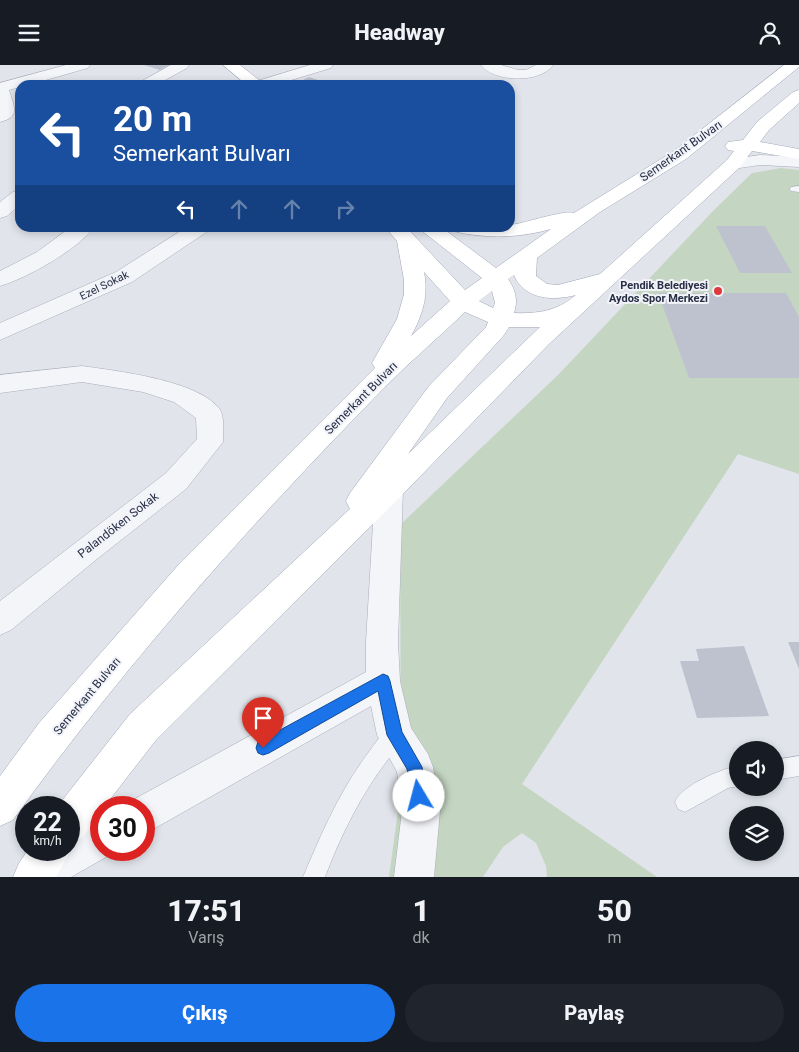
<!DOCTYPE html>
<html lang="tr">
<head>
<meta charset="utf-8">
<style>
	body { margin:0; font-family:Roboto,sans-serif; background:#20242c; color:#f1f3f6; height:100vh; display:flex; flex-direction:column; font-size:19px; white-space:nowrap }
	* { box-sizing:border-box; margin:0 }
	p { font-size:16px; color:#9ea1a6 }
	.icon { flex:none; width:28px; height:28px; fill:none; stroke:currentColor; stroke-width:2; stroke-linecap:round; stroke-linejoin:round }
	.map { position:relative; height:812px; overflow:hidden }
	.side { display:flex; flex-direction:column; background:#171b24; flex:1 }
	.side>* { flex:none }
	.top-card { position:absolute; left:15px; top:15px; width:500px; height:152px; border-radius:15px; box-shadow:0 2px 8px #0003; background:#1a4fa0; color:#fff; overflow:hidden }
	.controls { position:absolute; left:729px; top:676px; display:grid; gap:10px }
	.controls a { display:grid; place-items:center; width:55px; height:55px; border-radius:50%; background:#171b24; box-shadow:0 2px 8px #0003; font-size:25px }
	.speed { position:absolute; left:15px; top:731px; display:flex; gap:10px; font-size:25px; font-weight:700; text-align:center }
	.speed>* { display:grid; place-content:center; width:65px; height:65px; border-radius:50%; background:#171b24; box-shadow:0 2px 8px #0003; line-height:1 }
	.speed small { font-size:12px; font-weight:400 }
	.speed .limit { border:8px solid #d22; background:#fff; color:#111 }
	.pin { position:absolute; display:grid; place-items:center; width:42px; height:42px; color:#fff; margin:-51px -21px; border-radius:50% 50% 50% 0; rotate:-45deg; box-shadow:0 0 5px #0007 }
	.pin .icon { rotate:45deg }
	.me { position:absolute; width:55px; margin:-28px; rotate:352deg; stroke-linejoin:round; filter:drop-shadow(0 0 4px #0008) }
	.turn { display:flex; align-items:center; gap:18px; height:105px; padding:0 15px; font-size:22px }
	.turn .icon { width:65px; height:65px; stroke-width:2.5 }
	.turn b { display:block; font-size:35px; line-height:42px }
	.lanes { display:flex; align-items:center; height:48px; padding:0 15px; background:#0003; justify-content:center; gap:25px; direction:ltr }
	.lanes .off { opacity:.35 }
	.eta { display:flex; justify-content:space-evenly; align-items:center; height:85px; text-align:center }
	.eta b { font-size:30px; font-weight:800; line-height:35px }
	.button { display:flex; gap:10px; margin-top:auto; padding:10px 15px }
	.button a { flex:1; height:58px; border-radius:30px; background:#1a73e8; color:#fff; font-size:20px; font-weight:800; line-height:58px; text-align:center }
	.button a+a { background:#20242c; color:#f1f3f6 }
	header { display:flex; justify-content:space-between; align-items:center; height:65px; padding:0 15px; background:#171b24; font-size:22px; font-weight:800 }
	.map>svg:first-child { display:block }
	.green { fill:#c4d6c1 }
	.building { fill:#bdc2ce }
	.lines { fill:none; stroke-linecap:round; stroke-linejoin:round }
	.service-casing { stroke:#a9adb9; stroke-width:1 }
	.minor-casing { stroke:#a9adb9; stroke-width:1 }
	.tertiary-casing { stroke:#a9adb9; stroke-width:1 }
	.primary-casing { stroke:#9fa6b8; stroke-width:1 }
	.service { fill:#f4f5f9; fill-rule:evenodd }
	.minor { fill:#f4f5f9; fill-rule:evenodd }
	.tertiary { fill:#f4f5f9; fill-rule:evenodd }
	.primary { fill:#fff; fill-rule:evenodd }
	.route { fill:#1a73e8; stroke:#114b97 }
	.poi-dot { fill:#dd393f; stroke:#f1f3f8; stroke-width:2 }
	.labels { text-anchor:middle; stroke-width:4; stroke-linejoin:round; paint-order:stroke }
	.far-street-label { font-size:11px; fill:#272e45; stroke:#f1f3f8 }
	.far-poi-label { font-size:11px; font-weight:bold; fill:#272e45; stroke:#f1f3f8; text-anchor:end }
	.street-label { font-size:12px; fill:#272e45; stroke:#f1f3f8 }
</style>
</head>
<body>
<header><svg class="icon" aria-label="menu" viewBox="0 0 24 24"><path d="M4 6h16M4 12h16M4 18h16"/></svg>Headway<svg class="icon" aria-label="person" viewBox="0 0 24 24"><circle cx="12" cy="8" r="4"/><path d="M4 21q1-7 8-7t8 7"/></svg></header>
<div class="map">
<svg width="799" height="812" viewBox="0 0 799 812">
	<rect width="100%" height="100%" fill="#e1e4eb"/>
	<path class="green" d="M781,103L799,105V409L738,389L522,719L657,812H547L546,801L536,778L522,768L503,782L483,812H389L401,724L400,460L559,309L714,145L752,108Z"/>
	<path class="building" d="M144,0H169L160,5Z
		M309,12L324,17L319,20H293Z
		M330,16L352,18L350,20H328Z
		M716,161H765L792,208H740Z
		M658,228H786L799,252V313H689Z
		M788,577H799V604Z
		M744,581L769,651L697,653L680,596H699L696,584Z"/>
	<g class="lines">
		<g class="service-casing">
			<path id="service" d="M799,121V127L791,126L790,124L791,122Z
				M395,660L402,663L405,670L402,677C367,718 344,762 325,812H303C322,767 341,723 371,684C377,675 385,665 395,660Z
				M799,691V711L775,715V695Z
				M738,701V721L728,723L685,747L678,744L675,737C681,721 720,704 738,701Z"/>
		</g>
		<g class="minor-casing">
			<path id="minor" d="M66,0H90L88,3L28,20H20V22L9,25C14,42 21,52 0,57V18Z
				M171,0H189L187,3L156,20H137L140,17Z
				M310,0H333L331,3L275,20H251L254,17Z
				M481,0H501L518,5H526L536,0H553C540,19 493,17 481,0Z
				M20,125V140L7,151L0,153V137L13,127Z
				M71,162H94C79,184 25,214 0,221V206L37,187Z
				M187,162H211L208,166L132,217L0,275V258L116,207Z
				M82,301C117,306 196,315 219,343C225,351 223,367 223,377L186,424L97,494L11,565L0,570V536L166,408L197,374L196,353L174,337L143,327L82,317L0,328V310Z
				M389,414L399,417L403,425L398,577L400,616L411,663L428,689L433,702L440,746L434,812H394L402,746L397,707L377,670L371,641L157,762L144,768V742H128L131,736L366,607V577L375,425L379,417Z
				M101,754V785H115V787L71,812H14L20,797L41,785H69V770Z"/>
		</g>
		<g class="tertiary-casing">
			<path id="tertiary" d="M760,90L799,92V102L760,100L733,104L727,103L724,99L727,95Z"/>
		</g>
		<g class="primary-casing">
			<path id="primary" d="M223,0H240L265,20H247Z
				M784,0H799V2L686,94L600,147L537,193L536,211L547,219L558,220L600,209L727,95L734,86L728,85L725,81L728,77L743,75L757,57L793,27L799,25V38L769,65L760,77L799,84V94L752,86L739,103L549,279L399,433L156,675L104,742H101V747L83,772L69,777V742H57L130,649L350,444L346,436L350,428L429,321L486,262L488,257L465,247C437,274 407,299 380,327C248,462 123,602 13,755L0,761V711L39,658L181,497L375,303L372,298L397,254L404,229V215L397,176L385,162H406L465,225L482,213L417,162H441L496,203L551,164C519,173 486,174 453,166L450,162H510V160C527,158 562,145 574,148L674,86ZM424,207L450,236L411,271C422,251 429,231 424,207ZM514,210C524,235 554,236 576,230C558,246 537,249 514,248C518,236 516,225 508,214ZM492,226L495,238L493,243L479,236ZM509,262H540L408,389L447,333L504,270Z
				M69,780L71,785L56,812H13L19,798L28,785H69Z"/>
		</g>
		<use href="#service" class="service"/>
		<use href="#minor" class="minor"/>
		<use href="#tertiary" class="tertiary"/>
		<use href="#primary" class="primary"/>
	</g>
	<path class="route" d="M383,609L388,611L390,616L402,667L422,702L427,731L424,736L419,739L413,736L407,704L387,670L378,626L269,688L263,690L258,688L256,683L258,677Z"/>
	<circle class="poi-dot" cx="718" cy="226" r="5"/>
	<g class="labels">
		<g class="far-street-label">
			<text transform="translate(104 220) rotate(-26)" y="4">Ezel Sokak</text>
		</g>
		<g class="far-poi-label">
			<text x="708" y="224">Pendik Belediyesi<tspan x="708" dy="13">Aydos Spor Merkezi</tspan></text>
		</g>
		<g class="street-label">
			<text transform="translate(681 86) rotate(-35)" y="4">Semerkant Bulvarı</text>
			<text transform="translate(361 333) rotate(-45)" y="4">Semerkant Bulvarı</text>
			<text transform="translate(118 460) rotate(-38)" y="4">Palandöken Sokak</text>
			<text transform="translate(87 631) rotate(-50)" y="4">Semerkant Bulvarı</text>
		</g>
	</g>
</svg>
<div class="controls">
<a><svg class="icon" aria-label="sound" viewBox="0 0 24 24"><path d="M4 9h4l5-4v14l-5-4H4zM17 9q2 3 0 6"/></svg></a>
<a><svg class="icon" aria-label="layers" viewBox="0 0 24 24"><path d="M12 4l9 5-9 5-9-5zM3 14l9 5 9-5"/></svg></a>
</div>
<div class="speed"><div>22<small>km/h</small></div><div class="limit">30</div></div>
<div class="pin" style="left:263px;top:683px;background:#d93025"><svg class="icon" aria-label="arrive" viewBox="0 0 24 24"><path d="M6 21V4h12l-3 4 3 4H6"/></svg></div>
<svg class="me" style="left:419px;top:731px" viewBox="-20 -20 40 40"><circle r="19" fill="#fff"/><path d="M0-13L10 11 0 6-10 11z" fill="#1a73e8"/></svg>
<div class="top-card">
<div class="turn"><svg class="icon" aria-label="left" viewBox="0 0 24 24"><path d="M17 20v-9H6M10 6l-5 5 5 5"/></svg><div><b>20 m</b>Semerkant Bulvarı</div></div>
<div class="lanes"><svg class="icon" aria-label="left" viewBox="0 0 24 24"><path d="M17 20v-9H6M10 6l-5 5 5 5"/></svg><svg class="icon off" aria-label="ahead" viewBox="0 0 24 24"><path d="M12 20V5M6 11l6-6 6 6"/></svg><svg class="icon off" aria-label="ahead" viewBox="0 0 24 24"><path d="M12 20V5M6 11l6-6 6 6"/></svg><svg class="icon off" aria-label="right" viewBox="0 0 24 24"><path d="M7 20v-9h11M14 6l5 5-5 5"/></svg></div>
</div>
</div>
<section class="side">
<div class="eta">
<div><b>17:51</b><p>Varış</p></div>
<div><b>1</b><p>dk</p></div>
<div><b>50</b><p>m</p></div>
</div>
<div class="button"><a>Çıkış</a><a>Paylaş</a></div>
</section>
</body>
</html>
